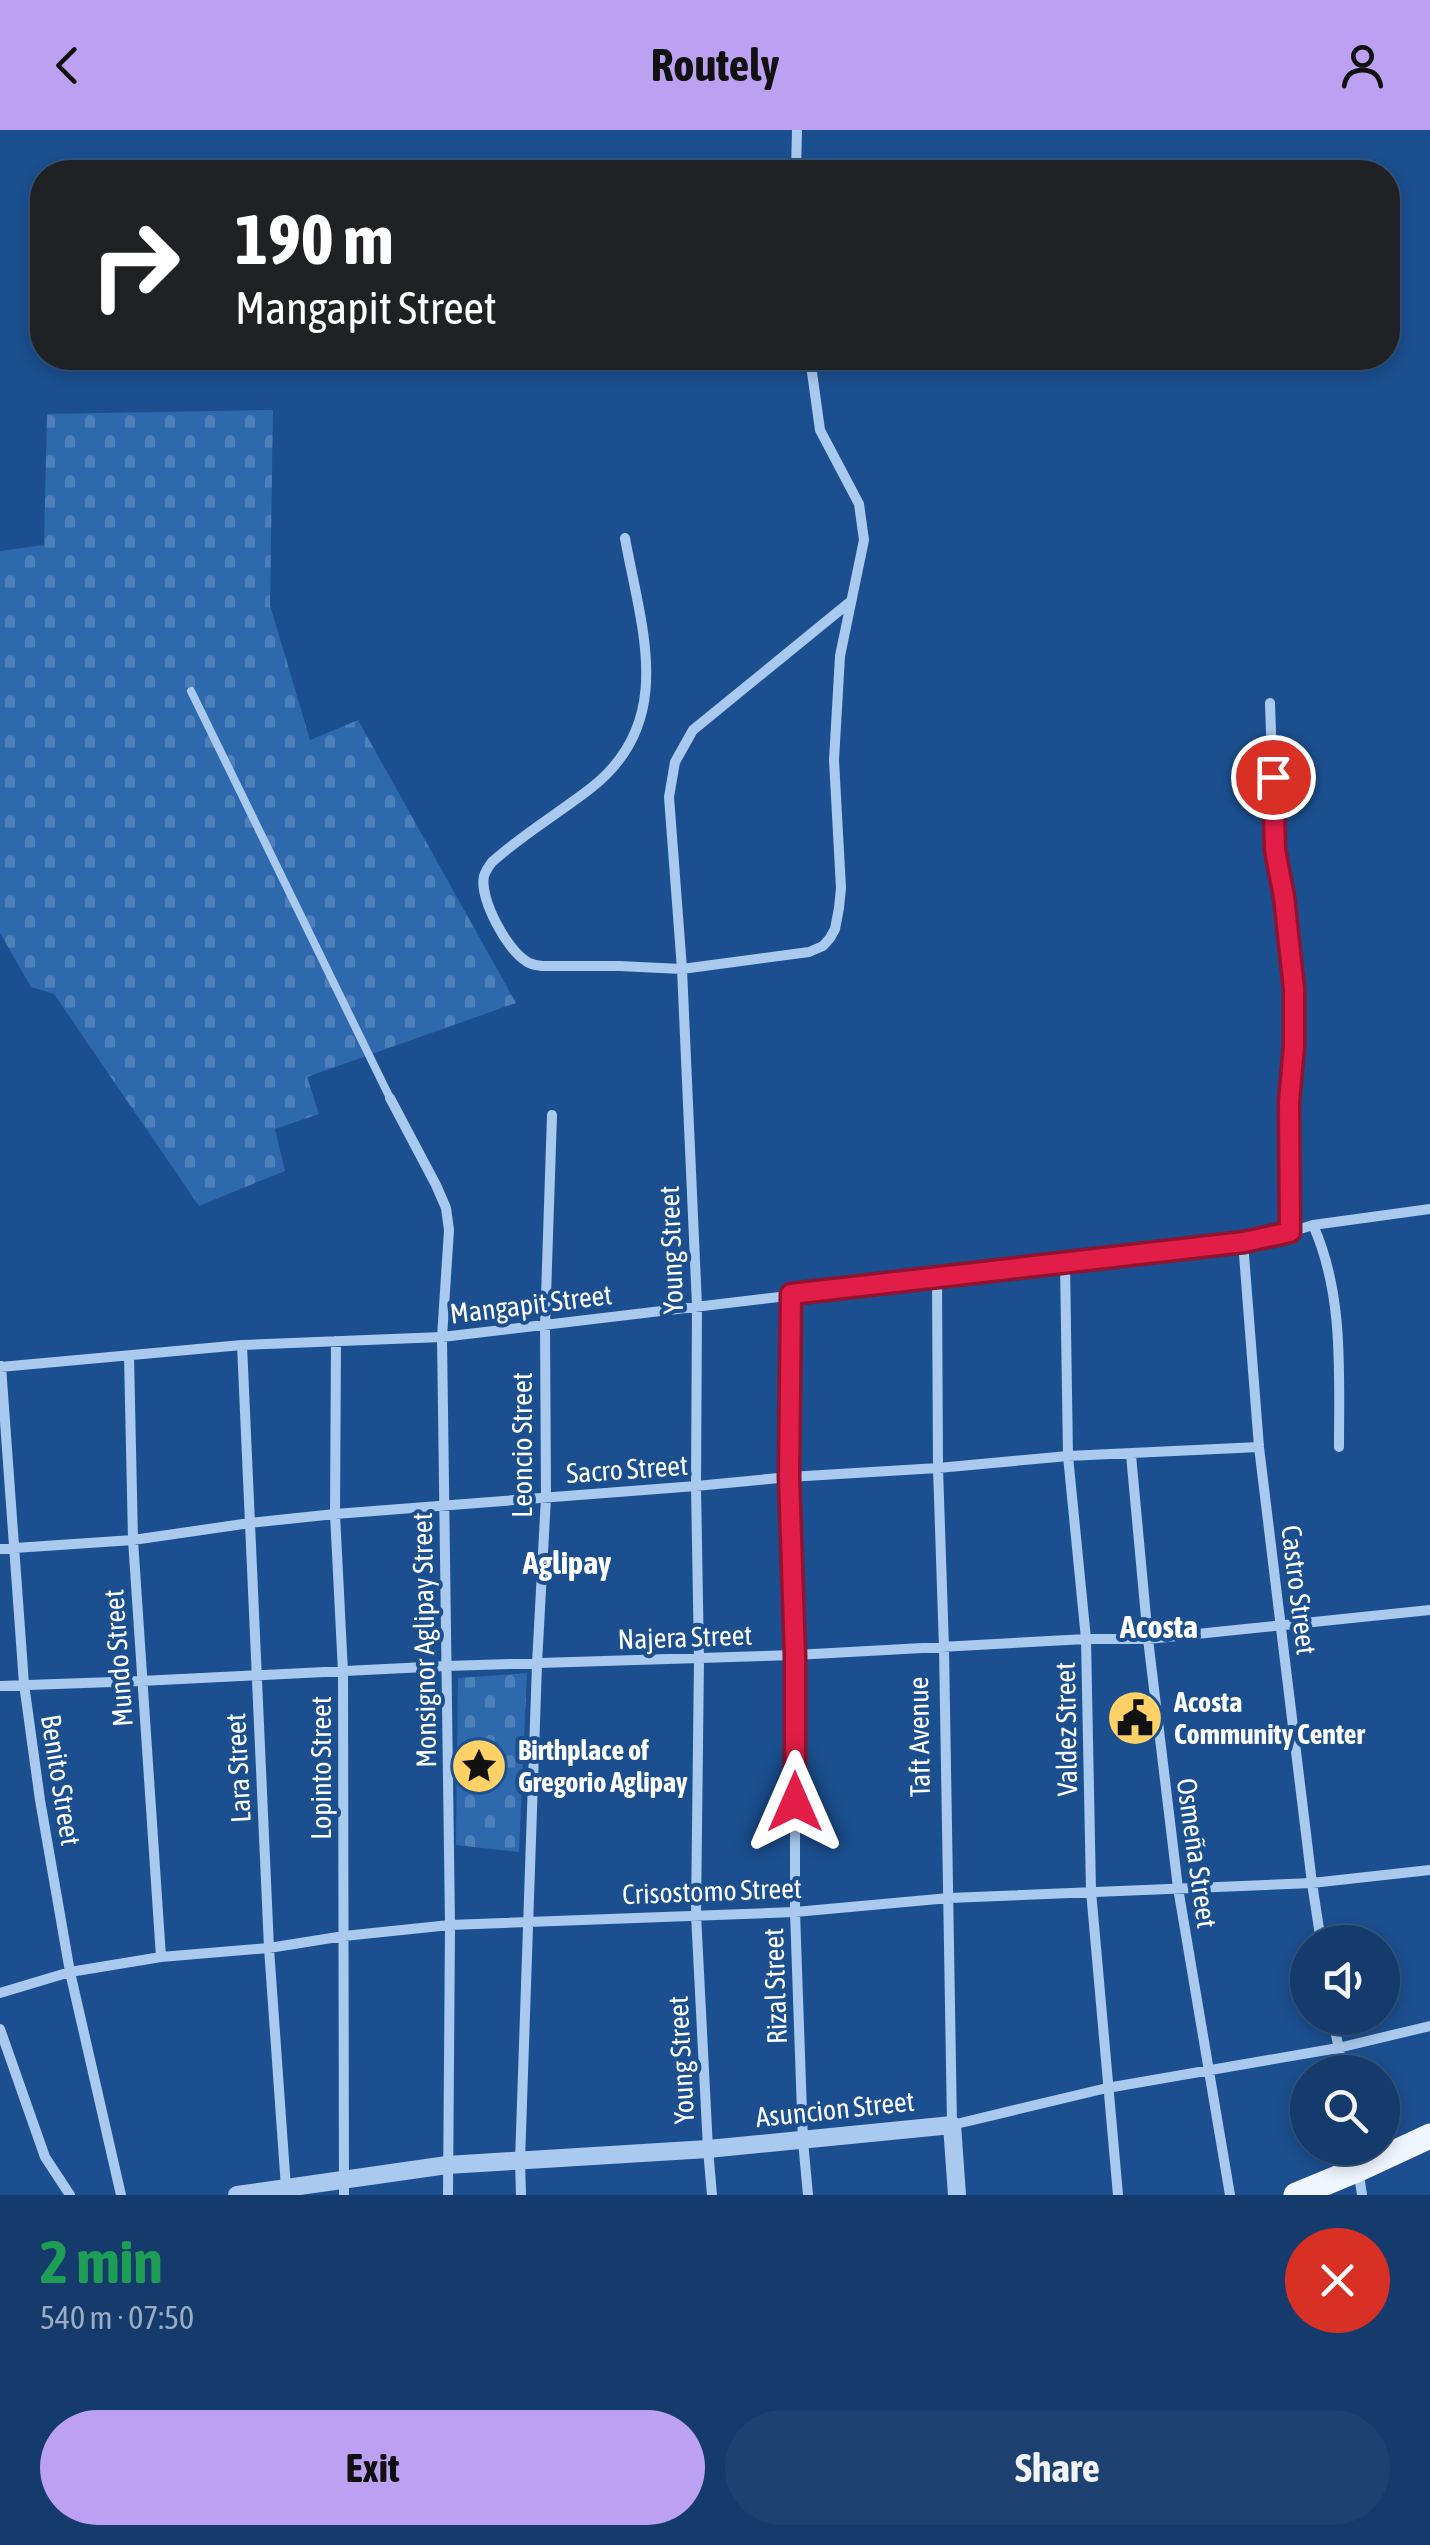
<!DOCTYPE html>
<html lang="en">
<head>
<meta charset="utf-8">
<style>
	body { margin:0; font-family:"Asap Condensed",sans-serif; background:#1d4271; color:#f1f3f6; height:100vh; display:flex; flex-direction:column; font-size:38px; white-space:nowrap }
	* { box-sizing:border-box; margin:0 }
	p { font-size:32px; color:#9dadc1 }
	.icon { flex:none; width:55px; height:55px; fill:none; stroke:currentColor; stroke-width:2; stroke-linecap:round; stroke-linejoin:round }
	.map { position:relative; height:2065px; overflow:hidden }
	.details { display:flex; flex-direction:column; background:#143b6b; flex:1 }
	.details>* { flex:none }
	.top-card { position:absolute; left:30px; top:30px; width:1370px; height:210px; border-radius:40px; box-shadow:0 5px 15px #0003,0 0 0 2px #33557e; background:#202124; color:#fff; overflow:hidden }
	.tools { position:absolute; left:1290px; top:1795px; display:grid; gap:20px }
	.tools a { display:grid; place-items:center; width:110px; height:110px; border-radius:50%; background:#143b6b; box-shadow:0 5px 15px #0003,0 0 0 2px #33557e; font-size:50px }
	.pin { position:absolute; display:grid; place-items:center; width:85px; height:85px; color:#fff; margin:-42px; border:5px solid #fff; border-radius:50%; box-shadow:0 2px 10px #0007 }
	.me { position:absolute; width:110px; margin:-55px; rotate:0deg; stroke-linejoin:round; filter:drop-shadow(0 0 8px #0008) }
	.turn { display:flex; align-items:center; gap:35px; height:210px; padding:0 40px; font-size:45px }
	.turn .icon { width:130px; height:130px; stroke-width:2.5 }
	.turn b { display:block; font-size:70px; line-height:85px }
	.round { display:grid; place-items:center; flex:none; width:105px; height:105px; border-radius:52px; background:#1d4271 }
	.summary { display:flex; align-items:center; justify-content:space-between; height:170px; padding:0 40px }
	h1 { font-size:60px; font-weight:700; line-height:75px; color:#1e9e55 }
	.button { display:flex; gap:20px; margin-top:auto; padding:20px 40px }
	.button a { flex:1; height:115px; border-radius:60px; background:#bca0f2; color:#111; font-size:40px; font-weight:700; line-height:115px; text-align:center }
	.button a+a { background:#1d4271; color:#f1f3f6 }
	header { display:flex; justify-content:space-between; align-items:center; height:130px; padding:0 40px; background:#bca0f2; color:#111; font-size:45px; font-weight:700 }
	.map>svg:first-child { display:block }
	.cemetery { fill:url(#cemetery-stones) }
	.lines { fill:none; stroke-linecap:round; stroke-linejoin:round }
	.service { stroke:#a9c9ee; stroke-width:8 }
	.minor { stroke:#a9c9ee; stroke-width:10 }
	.tertiary { stroke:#a9c9ee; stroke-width:18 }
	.primary { stroke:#f0f6ff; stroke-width:25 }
	.route-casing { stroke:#92132f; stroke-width:25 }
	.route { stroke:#e11d48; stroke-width:18 }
	.labels { text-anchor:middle; stroke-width:8; stroke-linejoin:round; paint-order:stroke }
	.street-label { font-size:28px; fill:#fff; stroke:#1b4f8f }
	.poi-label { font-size:28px; font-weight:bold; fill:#fff; stroke:#1b4f8f; text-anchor:start }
	.quarter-label { font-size:32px; font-weight:bold; fill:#fff; stroke:#1b4f8f }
</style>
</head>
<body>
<header><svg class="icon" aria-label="back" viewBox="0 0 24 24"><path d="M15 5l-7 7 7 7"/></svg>Routely<svg class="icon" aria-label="person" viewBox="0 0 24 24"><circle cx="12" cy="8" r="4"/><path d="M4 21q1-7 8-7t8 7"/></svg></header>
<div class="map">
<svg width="1430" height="2065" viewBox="0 0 1430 2065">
	<defs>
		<pattern id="cemetery-stones" width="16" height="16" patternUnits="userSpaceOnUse" patternTransform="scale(2.5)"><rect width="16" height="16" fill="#2e69ad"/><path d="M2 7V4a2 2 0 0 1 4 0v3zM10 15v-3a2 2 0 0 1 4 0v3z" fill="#4d80b9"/></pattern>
	</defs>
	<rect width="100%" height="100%" fill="#1b4f8f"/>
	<path class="cemetery" d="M273,280L270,475L310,610L358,590L516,873L307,947L319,984L275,999L285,1041L199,1076L54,864L31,857L0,803V421L44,415L47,284Z
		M527,1543L519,1722L456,1715L458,1548Z"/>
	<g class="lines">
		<path class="service" d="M191,561L390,968"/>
		<path class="minor" d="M796,42L797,0
			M810,228L820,300L859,374L864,410L840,526L834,630L841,758L839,778L835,799L830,808L823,816L809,822L682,839L669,667L675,632L693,600L850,472
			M625,408C641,498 677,591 591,658C559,683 523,704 492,732C489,736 486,740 484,746C479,768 507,820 526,831C531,835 536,835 542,836H619L682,839L697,1176L696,1356L699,1529L696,1784L708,2019L712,2065
			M390,968L436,1055L446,1078L449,1100L442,1207L450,1795L448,2065
			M1313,1095C1344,1164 1339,1243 1339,1317
			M1290,1102L1313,1095L1430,1079
			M1243,1112L1259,1317L1312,1753L1321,1812
			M1065,1133L1068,1326L1086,1509L1091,1761L1118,2065
			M937,1148L938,1338L944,1518L952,1995L1107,1958L1338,1918L1430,1896
			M791,1164L789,1347L795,1525V1782L803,2011L808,2065
			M336,1211L335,1384L343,1542L344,2065
			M242,1215L269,1818L286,2058
			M129,1226L133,1410L161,1827
			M1,1236L24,1554L40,1670L70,1842L121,2065
			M0,1237L242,1215L442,1207L1243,1112L1290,1102L1289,972L1294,916V859L1284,767L1275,720L1270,573
			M1131,1325L1148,1509L1178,1758L1230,2065
			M0,1419L133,1410L250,1393L335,1384L696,1356L789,1347L938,1338L1068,1326L1259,1317
			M0,1556L141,1551L446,1536L795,1525L1086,1509H1148L1430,1480
			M0,1863L70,1842L161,1827L269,1818L344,1806L450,1795L795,1782L949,1768L1312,1753L1430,1740
			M1333,1888L1343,1942
			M0,1899L45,2027L70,2065
			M1355,2018L1362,2065
			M521,2065L520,2031L537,1534L546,1367L545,1196L552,985"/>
		<path class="tertiary" d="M237,2065L447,2035L708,2019L952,1995L957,2065"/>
		<path class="primary" d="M1296,2065L1359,2039L1430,2006"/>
	</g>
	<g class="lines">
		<g class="route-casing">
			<path id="route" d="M795,1672V1526L789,1347L791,1164L1244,1112L1290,1102L1289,972L1294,916V859L1284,767L1275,720L1273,647"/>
		</g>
		<use href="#route" class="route"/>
	</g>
	<defs>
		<g id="civic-disc" transform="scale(2.875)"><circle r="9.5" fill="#ffd166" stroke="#1b4f8f"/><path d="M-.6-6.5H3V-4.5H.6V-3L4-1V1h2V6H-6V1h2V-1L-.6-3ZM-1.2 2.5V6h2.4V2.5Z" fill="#111"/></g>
		<g id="sight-disc" transform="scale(2.875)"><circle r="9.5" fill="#ffd166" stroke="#1b4f8f"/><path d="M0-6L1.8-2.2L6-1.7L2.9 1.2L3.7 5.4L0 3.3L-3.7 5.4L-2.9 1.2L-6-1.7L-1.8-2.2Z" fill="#111"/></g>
	</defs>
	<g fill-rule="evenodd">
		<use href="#civic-disc" x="1135" y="1588"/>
		<use href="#sight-disc" x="479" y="1636"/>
	</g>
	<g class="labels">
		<g class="street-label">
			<text transform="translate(671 1120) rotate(-92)" y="10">Young Street</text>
			<text transform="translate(531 1174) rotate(-7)" y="10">Mangapit Street</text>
			<text transform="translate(522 1315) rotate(-90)" y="10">Leoncio Street</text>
			<text transform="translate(627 1339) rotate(-4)" y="10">Sacro Street</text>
			<text transform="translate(1299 1460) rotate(83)" y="10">Castro Street</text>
			<text transform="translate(685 1507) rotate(-2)" y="10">Najera Street</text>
			<text transform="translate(424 1510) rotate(-91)" y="10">Monsignor Aglipay Street</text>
			<text transform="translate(118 1528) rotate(-94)" y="10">Mundo Street</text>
			<text transform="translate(1066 1599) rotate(-91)" y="10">Valdez Street</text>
			<text transform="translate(919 1607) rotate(-91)" y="10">Taft Avenue</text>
			<text transform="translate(238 1638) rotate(-93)" y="10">Lara Street</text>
			<text transform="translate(321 1638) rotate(-90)" y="10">Lopinto Street</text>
			<text transform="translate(61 1650) rotate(81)" y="10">Benito Street</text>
			<text transform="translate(1197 1723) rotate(82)" y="10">Osmeña Street</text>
			<text transform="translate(712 1761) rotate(-2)" y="10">Crisostomo Street</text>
			<text transform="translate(775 1856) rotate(-92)" y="10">Rizal Street</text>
			<text transform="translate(681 1930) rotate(-93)" y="10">Young Street</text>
			<text transform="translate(835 1979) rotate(-6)" y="10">Asuncion Street</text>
		</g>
		<g class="poi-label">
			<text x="1174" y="1582">Acosta<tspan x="1174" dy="32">Community Center</tspan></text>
			<text x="518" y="1630">Birthplace of<tspan x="518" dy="32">Gregorio Aglipay</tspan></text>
		</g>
		<g class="quarter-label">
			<text x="567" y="1444">Aglipay</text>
			<text x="1159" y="1508">Acosta</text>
		</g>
	</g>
</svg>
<div class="tools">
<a><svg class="icon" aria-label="sound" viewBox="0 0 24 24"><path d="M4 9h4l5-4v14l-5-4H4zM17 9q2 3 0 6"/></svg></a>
<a><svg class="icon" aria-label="search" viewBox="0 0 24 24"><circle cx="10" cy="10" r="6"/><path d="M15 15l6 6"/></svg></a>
</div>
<div class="pin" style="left:1273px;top:647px;background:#d93025"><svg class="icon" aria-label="arrive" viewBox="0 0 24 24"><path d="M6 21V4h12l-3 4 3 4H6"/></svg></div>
<svg class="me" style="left:795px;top:1672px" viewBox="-20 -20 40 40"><path d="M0-17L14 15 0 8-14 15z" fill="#e11d48" stroke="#fff" stroke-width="4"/></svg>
<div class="top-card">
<div class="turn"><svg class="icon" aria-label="right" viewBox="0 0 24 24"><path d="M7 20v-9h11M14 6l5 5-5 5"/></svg><div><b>190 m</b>Mangapit Street</div></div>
</div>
</div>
<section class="details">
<div class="summary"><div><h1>2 min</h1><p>540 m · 07:50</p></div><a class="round" style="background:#d93025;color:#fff"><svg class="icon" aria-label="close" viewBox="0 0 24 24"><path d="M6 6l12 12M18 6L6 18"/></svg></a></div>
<div class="button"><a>Exit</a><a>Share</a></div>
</section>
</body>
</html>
